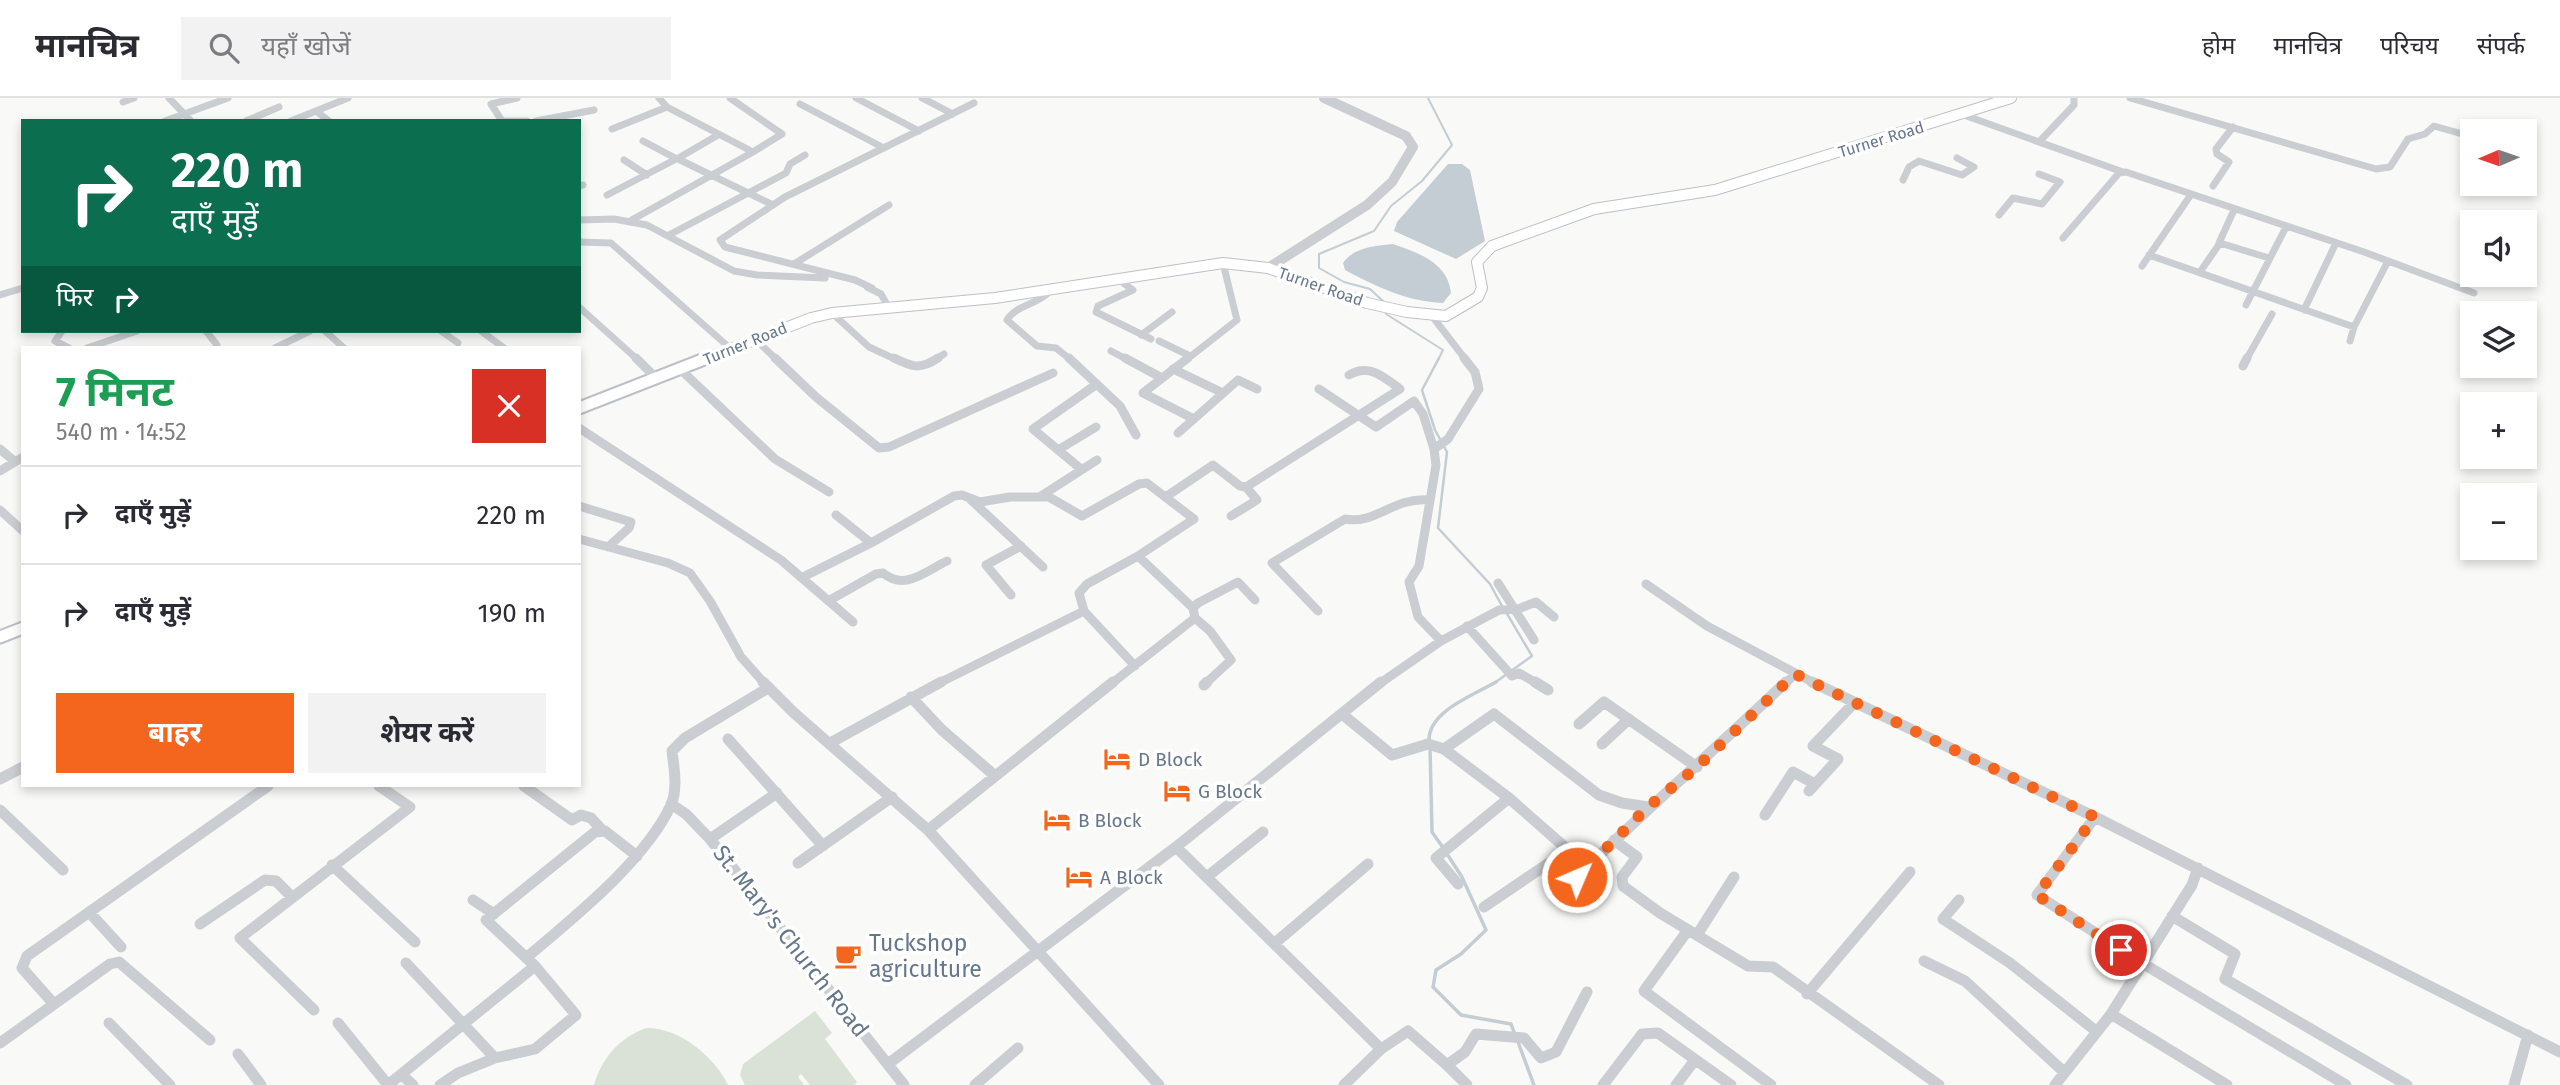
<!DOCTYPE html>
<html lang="hi">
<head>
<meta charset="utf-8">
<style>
	body { margin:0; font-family:"Fira Sans","Noto Sans Devanagari",sans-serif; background:#f2f2f3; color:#2b2b33; height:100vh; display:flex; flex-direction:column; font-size:26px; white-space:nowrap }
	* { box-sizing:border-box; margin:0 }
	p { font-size:23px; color:#7c7c81 }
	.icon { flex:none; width:38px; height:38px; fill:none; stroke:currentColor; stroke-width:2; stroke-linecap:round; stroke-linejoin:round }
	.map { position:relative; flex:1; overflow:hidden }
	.drawer { position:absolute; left:21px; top:248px; width:560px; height:441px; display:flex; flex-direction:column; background:#fff; border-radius:0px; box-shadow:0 4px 10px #0003 }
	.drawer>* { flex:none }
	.hud { position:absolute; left:21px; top:21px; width:560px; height:214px; border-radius:0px; box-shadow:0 4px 10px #0003; background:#0b6e4f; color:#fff; overflow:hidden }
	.needle { width:46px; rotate:268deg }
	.fabs { position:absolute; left:2460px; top:21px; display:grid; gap:14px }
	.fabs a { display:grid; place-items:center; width:77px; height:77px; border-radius:0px; background:#fff; box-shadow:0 4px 10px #0003; font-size:35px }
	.pin { position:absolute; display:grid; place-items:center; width:60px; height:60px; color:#fff; margin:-30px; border:4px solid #fff; border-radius:50%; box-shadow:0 2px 7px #0007 }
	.me { position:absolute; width:77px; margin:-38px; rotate:45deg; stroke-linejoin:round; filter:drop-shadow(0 0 5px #0008) }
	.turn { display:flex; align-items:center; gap:24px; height:147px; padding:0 35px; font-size:32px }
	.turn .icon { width:91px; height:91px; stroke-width:2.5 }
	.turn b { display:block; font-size:49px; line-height:60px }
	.then { display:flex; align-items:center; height:66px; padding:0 35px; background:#0003; gap:14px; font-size:26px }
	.round { display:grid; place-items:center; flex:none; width:74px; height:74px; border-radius:0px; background:#f2f2f3 }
	.headline { display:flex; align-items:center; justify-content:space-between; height:119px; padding:0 35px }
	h1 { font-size:42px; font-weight:700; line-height:52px; color:#1e9e55 }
	.cta { display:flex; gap:14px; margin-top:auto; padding:14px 35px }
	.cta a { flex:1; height:80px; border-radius:0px; background:#f4661d; color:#fff; font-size:28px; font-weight:700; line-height:80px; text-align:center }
	.cta a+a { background:#f2f2f3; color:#2b2b33 }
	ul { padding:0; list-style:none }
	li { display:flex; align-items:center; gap:21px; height:98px; padding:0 35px; border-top:2px solid #e1e1e2 }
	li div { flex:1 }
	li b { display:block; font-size:26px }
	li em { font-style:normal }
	header { display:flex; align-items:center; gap:42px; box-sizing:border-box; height:98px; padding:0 35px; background:#fff; border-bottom:2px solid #e1e1e2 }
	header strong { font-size:33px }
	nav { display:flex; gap:38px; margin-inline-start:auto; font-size:24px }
	.search { width:490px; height:63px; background:#f2f2f3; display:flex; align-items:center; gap:18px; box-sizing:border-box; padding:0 24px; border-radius:0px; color:#7c7c81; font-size:26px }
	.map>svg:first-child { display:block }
	.green { fill:#dae2d8 }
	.water { fill:#c3cdd3 }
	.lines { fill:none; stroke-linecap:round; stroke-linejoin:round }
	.stream-far2 { stroke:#c3cdd3; stroke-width:2 }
	.stream-far1 { stroke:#c3cdd3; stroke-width:2.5 }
	.stream { stroke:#c3cdd3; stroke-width:3.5 }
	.secondary-far1-casing { stroke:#bcc0c6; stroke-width:12 }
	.secondary-casing { stroke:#bcc0c6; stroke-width:15 }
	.minor-far2 { stroke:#cacdd1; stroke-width:7 }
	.minor-far1 { stroke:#cacdd1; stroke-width:9 }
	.minor { stroke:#cacdd1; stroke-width:11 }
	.tertiary { stroke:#cacdd1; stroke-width:10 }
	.secondary-far1 { stroke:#fff; stroke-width:10 }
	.secondary { stroke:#fff; stroke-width:11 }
	.route { stroke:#f4661d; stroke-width:12; stroke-dasharray:0 21.6 }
	.labels { text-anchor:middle; stroke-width:7; stroke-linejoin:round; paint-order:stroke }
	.far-street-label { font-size:16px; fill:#66778b; stroke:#fff }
	.poi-label { font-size:19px; fill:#66778b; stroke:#fff; text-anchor:start }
	.near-street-label { font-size:23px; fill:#66778b; stroke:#fff }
	.near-poi-label { font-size:23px; fill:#66778b; stroke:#fff; text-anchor:start }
</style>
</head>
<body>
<header>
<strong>मानचित्र</strong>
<div class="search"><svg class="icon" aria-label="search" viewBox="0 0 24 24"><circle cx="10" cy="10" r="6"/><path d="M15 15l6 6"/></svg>यहाँ खोजें</div>
<nav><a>होम</a><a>मानचित्र</a><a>परिचय</a><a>संपर्क</a></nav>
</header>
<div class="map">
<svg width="2560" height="987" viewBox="0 0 2560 987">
	<rect width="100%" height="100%" fill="#f9faf7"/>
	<path class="green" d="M815,913L832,935L825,941L857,984L854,987H810L801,976L798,979L804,987H745L740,977L743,966Z
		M646,930C679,929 715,959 728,987H594C602,960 619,940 646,930Z"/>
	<path class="water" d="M1448,66H1462L1470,72L1485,143L1456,161L1394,133L1397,124Z
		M1393,146C1419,155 1448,165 1451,195L1443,205C1406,203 1377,189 1345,172L1343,165C1354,149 1375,148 1393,146Z"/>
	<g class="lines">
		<path class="stream-far2" d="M1384,204L1370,191L1344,184L1319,170V156L1374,133L1391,108L1422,83L1452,47L1428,0
			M1385,211L1386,216L1443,252L1438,262"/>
		<path class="stream-far1" d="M1439,260L1422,292L1435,332L1447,354L1438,430L1490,486L1502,508
			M1493,586L1532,558L1506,514"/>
		<path class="stream" d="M1429,642C1429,613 1474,597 1496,584
			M1430,649L1432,734L1444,751
			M1447,756L1462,779L1486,832L1461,856L1436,872L1433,889L1461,917L1511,926L1514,934
			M1518,944L1534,987"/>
		<g class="secondary-far1-casing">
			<path id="secondary-far1" d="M703,262L811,220L832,215L995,200L1223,165L1268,170L1367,205L1407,214L1446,218L1478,199L1482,190L1477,164L1492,148L1594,111L1715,92L2011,0"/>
		</g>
		<g class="secondary-casing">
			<path id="secondary" d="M579,310L707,260
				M0,539L23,530"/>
		</g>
		<path class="minor-far2" d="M169,0L191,23
			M730,0L782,36L753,54
			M856,0L919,33
			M922,0L953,16
			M2130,0L2376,71L2390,69L2408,41L2425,36L2434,28L2473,39
			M123,4L134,0
			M800,6L884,50
			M316,13L329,23
			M1961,16L2123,74
			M165,23L228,0
			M246,23L279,9
			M291,23L348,0
			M502,23L491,6L517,0
			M504,23H527
			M536,23L594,12
			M612,31L667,9
			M718,37L682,58L680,62L773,107
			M643,43L677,61
			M2039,44L2074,7V0
			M624,62L647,77
			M1903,82L1909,69L1919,63L1962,77L1974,69L1957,60
			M579,88L583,87
			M2213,88L2229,64L2217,56L2216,51L2233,29
			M607,97L680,59
			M1999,117L2013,100L2042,106L2060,84L2039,76
			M579,122L614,121L647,127L734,173L757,177L825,180
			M630,123L753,54L667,9L659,0
			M669,137L786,75L790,66L805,57
			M2063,140L2119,75L2126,74L2364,154L2474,195
			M579,144L611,145L731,251
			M2219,145L2234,112
			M2149,157L2354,229L2350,243
			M794,166L889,107
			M2142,168L2190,98
			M2200,174L2220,145L2269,160
			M1119,182L1133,192L1098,208L1096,214L1151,241
			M867,189L881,196L889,210
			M872,190L855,182L725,149L720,142L785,99L974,5
			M1050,193C1038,207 1017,206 1007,222L1037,248L1056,250L1071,262
			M0,197L23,190
			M2246,207L2286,129
			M579,209L638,262
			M2304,212L2336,145
			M832,215L869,249L897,262
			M1432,218L1466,262
			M2354,229L2388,163
			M62,233L55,243L69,250
			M206,233L217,247
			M325,233L344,250
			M441,233L458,245
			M481,233L504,250
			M1141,237L1172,214
			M755,241L777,262
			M1159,243L1190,258
			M87,250L137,233
			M275,250L310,233
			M1111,253L1128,262
			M935,262L944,256
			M1186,262L1237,222L1223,165
			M2246,262L2272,216"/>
		<path class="minor-far1" d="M636,260L656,280
			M775,260L816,299L879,350L889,349L1053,275
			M894,260C912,269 920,272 938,260
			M1069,260L1120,308L1136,337
			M1125,260L1162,280
			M1188,260L1143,295L1194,321
			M2243,268L2247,260
			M680,271L775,361L829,394
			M1173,271L1223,295
			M1319,291L1376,329L1414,303L1423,316L1434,351
			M579,330L781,462L853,524
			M1178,335L1238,282L1257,291
			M0,351L14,363
			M1058,352L1096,329
			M1081,371L1033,331L1097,286
			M0,373L23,359
			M1041,398L1097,362
			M1167,398L1213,367L1240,388L1246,389L1400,291C1384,279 1369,265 1349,277
			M971,402L1043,469
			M579,408L631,424L629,430L608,449
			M0,412L23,433
			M836,417L871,445
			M1231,418L1257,402L1246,389
			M579,441L668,465L690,475L710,503L741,559L765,586
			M1138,458L1193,510
			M803,479L871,445L954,398L962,397L980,404L1010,399H1049L1082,418L1139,386L1147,385L1194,421L1138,458L1087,486L1079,495L1084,513L1135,568
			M1498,485L1534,542
			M1646,486L1707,528L1816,586
			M1011,497L986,467L1021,448
			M830,502L876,476L883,475C905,493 924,474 947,463
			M1318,513L1272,465L1345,421C1375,427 1393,399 1429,402
			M1195,520L1210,533L1231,562L1205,586
			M1467,528L1512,578L1519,575L1538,586
			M1441,543L1418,519L1409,484L1419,468L1436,367L1434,351L1448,341L1479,291L1475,274L1464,260
			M937,586L1084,513
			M1111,586L1195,520L1193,510L1198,505L1238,484L1255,502
			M1379,586L1441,543L1499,512L1518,511L1536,504L1554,519
			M1785,586L1795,576"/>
		<path class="minor" d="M763,584L793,614L928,732
			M1113,584L928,732L1159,987
			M1535,584L1548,592
			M1812,584L2095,719L2560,954
			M1204,587L1207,584
			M911,599L942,632L994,677
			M1342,616L1392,657L1428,646L1444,651
			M1579,626L1604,604L1697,669
			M728,641L823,748
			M830,645L941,584
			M1602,646L1629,621
			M0,681L23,669
			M524,688L572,722L581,717L591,720L603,733
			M1809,693L1838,661L1813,648L1855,604
			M671,706L686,716L710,741L904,987
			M0,712L63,772
			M1765,717L1793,674L1815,686
			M2095,719L2037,797L2142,865L2346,987
			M710,741L777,695
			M1614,742L1637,759L1622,779L1623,788L1660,815L1748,868L1773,869L1939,987
			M1176,749L1381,951
			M798,765L892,699
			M332,767L415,844
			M1208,778L1263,734
			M1577,779C1645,712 1717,650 1786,584
			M1458,786L1436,760L1509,700
			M473,802L494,816
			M1959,802L1943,821L2010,865L2096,933
			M1484,809L1568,752L1509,700L1444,651L1494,616L1599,697L1622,705L1648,709
			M89,814L121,849
			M2172,818L2235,856L2225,881L2407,987
			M200,826L265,782L276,783L291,798
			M1688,832L1644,893L1771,987
			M1697,837L1734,779
			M1275,845L1368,766
			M526,860C573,820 645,763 671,707C678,690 674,670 672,653L685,640L768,590
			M1924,863L1965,883L2064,974
			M406,865L495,960L535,951L576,917L535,868L486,822L595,734L605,733L637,758
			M1807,896L1910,774
			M53,905L22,870L27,858L268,688
			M314,912L240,840L410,709L379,688
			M2111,916L2227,987
			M109,925L170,987
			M338,925L388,987
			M0,945L110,866L119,864L210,942
			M238,956L261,987
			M888,966L1176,749L1381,584
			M1447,967L1467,987
			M402,977L413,987
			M388,987L535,868
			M440,987L458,975L495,960
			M975,987L1018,950
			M1344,987L1381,951L1408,933L1447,967L1465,954L1476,936L1524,940L1541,960L1556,954L1587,894
			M1603,987L1642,936L1658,935L1731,987
			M1676,987L1695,962
			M2055,987L2111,916L2192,787L2198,770
			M2514,987L2528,937"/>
		<path class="tertiary" d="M1268,170L1367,107L1392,84L1413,49L1406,38L1324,0"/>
		<use href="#secondary-far1" class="secondary-far1"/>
		<use href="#secondary" class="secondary"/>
	</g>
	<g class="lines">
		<path class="route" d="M1577,779L1648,709L1697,669L1795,576L2095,719L2037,797L2121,852"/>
	</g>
	<defs>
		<g id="hotel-bare" transform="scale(2.1)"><path d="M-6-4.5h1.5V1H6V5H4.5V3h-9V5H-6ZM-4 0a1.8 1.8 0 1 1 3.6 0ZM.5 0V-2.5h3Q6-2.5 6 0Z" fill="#f4661d" stroke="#fff" stroke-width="2.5" paint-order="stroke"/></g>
		<g id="cafe-bare" transform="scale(2.1)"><path d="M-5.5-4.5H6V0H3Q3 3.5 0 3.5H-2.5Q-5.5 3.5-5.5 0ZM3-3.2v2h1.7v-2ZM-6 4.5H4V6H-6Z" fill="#f4661d" stroke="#fff" stroke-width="2.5" paint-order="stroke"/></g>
	</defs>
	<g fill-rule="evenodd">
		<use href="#hotel-bare" x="1117" y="661"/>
		<use href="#hotel-bare" x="1177" y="693"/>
		<use href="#hotel-bare" x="1057" y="722"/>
		<use href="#hotel-bare" x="1079" y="779"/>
		<use href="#cafe-bare" x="848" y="858"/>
	</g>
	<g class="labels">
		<g class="far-street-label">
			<text transform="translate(1881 41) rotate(-17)" y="6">Turner Road</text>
			<text transform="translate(1321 188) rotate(19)" y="6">Turner Road</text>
			<text transform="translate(745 245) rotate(-22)" y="6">Turner Road</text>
		</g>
		<g class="poi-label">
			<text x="1138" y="668">D Block</text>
			<text x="1198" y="700">G Block</text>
			<text x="1078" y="729">B Block</text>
			<text x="1100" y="786">A Block</text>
		</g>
		<g class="near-street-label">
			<text transform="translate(791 843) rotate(52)" y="8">St. Mary's Church Road</text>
		</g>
		<g class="near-poi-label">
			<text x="869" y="853">Tuckshop<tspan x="869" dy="26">agriculture</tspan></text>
		</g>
	</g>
</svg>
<div class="fabs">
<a><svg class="needle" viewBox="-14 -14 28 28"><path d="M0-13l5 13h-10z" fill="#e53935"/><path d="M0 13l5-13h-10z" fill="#7c7c81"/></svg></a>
<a><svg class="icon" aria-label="sound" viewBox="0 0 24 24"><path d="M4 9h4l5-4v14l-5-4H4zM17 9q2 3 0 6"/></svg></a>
<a><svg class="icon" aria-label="layers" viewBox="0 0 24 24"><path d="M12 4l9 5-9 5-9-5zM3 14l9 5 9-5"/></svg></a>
<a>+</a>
<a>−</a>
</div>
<div class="pin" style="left:2121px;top:852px;background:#d93025"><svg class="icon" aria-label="arrive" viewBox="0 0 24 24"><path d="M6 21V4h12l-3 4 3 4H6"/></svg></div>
<svg class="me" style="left:1577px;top:779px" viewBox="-20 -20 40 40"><circle r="17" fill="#f4661d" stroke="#fff" stroke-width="3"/><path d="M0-11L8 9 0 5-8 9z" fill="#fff"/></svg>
<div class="hud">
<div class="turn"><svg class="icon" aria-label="right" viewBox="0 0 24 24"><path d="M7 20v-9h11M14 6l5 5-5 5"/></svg><div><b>220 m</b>दाएँ मुड़ें</div></div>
<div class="then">फिर<svg class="icon" aria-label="right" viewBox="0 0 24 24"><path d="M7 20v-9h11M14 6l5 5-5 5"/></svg></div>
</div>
<section class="drawer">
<div class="headline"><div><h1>7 मिनट</h1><p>540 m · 14:52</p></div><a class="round" style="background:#d93025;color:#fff"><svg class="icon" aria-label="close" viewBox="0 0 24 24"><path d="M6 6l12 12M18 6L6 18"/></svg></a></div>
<ul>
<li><svg class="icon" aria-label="right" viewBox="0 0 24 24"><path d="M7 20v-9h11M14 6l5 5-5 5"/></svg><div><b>दाएँ मुड़ें</b></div><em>220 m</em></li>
<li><svg class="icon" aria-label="right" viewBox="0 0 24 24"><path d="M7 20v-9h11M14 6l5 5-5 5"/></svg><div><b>दाएँ मुड़ें</b></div><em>190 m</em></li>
</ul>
<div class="cta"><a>बाहर</a><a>शेयर करें</a></div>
</section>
</div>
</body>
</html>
